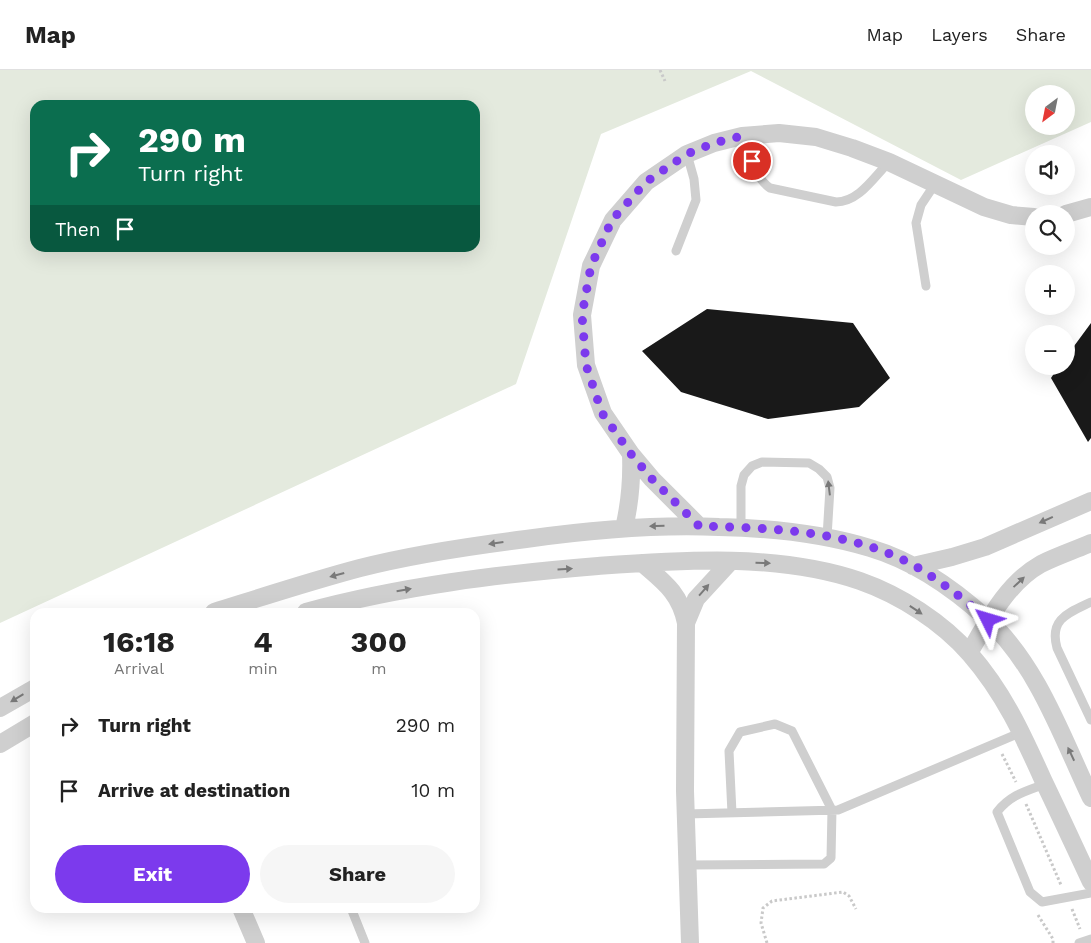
<!DOCTYPE html>
<html lang="en">
<head>
<meta charset="utf-8">
<style>
	body { margin:0; font-family:"Work Sans",sans-serif; background:#f6f6f6; color:#222; height:100vh; display:flex; flex-direction:column; font-size:19px; white-space:nowrap }
	* { box-sizing:border-box; margin:0 }
	p { font-size:16px; color:#767676 }
	.icon { flex:none; width:28px; height:28px; fill:none; stroke:currentColor; stroke-width:2; stroke-linecap:round; stroke-linejoin:round }
	.map { position:relative; flex:1; overflow:hidden }
	.side { position:absolute; left:30px; top:538px; width:450px; height:305px; display:flex; flex-direction:column; background:#fff; border-radius:15px; box-shadow:0 5px 20px #0002 }
	.side>* { flex:none }
	.hud { position:absolute; left:30px; top:30px; width:450px; height:152px; border-radius:15px; box-shadow:0 5px 20px #0002; background:#0b6e4f; color:#fff; overflow:hidden }
	.needle { width:32px; rotate:212deg }
	.tools { position:absolute; left:1025px; top:15px; display:grid; gap:10px }
	.tools a { display:grid; place-items:center; width:50px; height:50px; border-radius:50%; background:#fff; box-shadow:0 5px 20px #0002; font-size:25px }
	.pin { position:absolute; display:grid; place-items:center; width:42px; height:42px; color:#fff; margin:-21px; border:2px solid #fff; border-radius:50%; box-shadow:0 1px 5px #0007 }
	.me { position:absolute; width:55px; margin:-28px; rotate:310deg; stroke-linejoin:round; filter:drop-shadow(0 0 4px #0008) }
	.turn { display:flex; align-items:center; gap:18px; height:105px; padding:0 25px; font-size:22px }
	.turn .icon { width:65px; height:65px; stroke-width:2.5 }
	.turn b { display:block; font-size:35px; line-height:42px }
	.then { display:flex; align-items:center; height:48px; padding:0 25px; background:#0003; gap:10px; font-size:19px }
	.eta { display:flex; justify-content:space-evenly; align-items:center; height:85px; text-align:center }
	.eta b { font-size:30px; font-weight:700; line-height:35px }
	.button { display:flex; gap:10px; margin-top:auto; padding:10px 25px }
	.button a { flex:1; height:58px; border-radius:30px; background:#7c3aed; color:#fff; font-size:20px; font-weight:700; line-height:58px; text-align:center }
	.button a+a { background:#f6f6f6; color:#222 }
	ul { padding:0; list-style:none }
	li { display:flex; align-items:center; gap:15px; height:65px; padding:0 25px }
	li div { flex:1 }
	li b { display:block; font-size:19px }
	li em { font-style:normal }
	header { display:flex; align-items:center; gap:30px; box-sizing:border-box; height:70px; padding:0 25px; background:#fff; border-bottom:1px solid #e0e0e0 }
	header strong { font-size:24px }
	nav { display:flex; gap:28px; margin-inline-start:auto; font-size:18px }
	.map>svg:first-child { display:block }
	.green { fill:#e4eade; fill-rule:evenodd }
	.building { fill:#191919 }
	.lines { fill:none; stroke-linecap:round; stroke-linejoin:round }
	.path { stroke:#c9c9c9; stroke-width:3; stroke-dasharray:2.5 2.5; stroke-linecap:butt }
	.lane { stroke:#cfcfcf; stroke-width:9 }
	.street { stroke:#cfcfcf; stroke-width:18 }
	.oneway { fill:#797979 }
	.route { stroke:#7c3aed; stroke-width:9; stroke-dasharray:0 16.2 }
</style>
</head>
<body>
<header>
<strong>Map</strong>
<nav><a>Map</a><a>Layers</a><a>Share</a></nav>
</header>
<div class="map">
<svg width="1091" height="873" viewBox="0 0 1091 873">
	<rect width="100%" height="100%" fill="#fff"/>
	<path class="green" d="M0,0H1091V52L961,110L751,1L601,64L516,314L0,553ZM1034,24H1066V56H1034ZM35,35H475V178H35Z"/>
	<path class="building" d="M707,239L853,253L890,308L859,337L768,349L681,322L642,281Z
		M1091,253V368L1088,372L1051,308L1059,296H1066V287Z"/>
	<g class="lines">
		<path class="path" d="M660,0L665,11
			M1002,684L1016,712
			M1026,734L1061,815
			M1072,839L1080,859
			M1038,845L1053,869V873
			M767,873L761,853L763,838L772,831L843,822L849,826L856,839"/>
		<path class="lane" d="M742,66C749,83 754,107 770,118L836,132C859,132 874,107 889,92
			M676,181L696,130L694,109L687,84
			M926,216L916,153L921,135L935,114
			M741,457V416L744,405L752,396L762,392L809,393L819,399L827,407L830,418L827,467
			M1091,532C1068,543 1049,549 1057,578L1091,650
			M1045,714C1026,721 1010,725 997,742L1030,822L1042,832L1091,823
			M686,744L838,740L1022,662
			M687,795L824,794L831,788L832,740L792,661L775,654L740,662L729,681L732,743
			M351,838L365,873
			M1079,873L1091,869"/>
		<path class="street" d="M1066,144L1091,137
			M699,456L652,409L631,384L603,343L586,295L582,245L591,196L613,150L646,112L687,84L714,73L742,66L779,63L816,67L852,78L889,92L984,137L1011,145L1034,147
			M624,458C630,433 632,410 631,384
			M642,493C664,512 680,523 686,553L685,721L690,873
			M913,496L952,487L985,477L1091,431
			M214,542C262,527 311,511 360,498C414,484 470,476 526,469C590,460 654,454 719,457C769,458 821,463 870,478C914,491 953,518 987,549C1038,596 1062,667 1091,728
			M306,542C401,516 500,504 598,496C683,490 778,483 860,511C900,525 942,552 970,584C1004,623 1023,665 1044,712C1060,745 1075,778 1091,812
			M686,553L696,529L730,492
			M969,583C988,551 1007,513 1041,494C1057,486 1075,480 1091,473
			M0,638L35,618
			M0,674L35,653
			M241,838L256,873"/>
	</g>
	<defs><path id="oneway-solid" d="M-6-.8H1V-3.2L6.5 0L1 3.2V.8H-6Z" transform="scale(1.25)"/></defs>
	<g class="oneway">
		<use href="#oneway-solid" transform="translate(829 418) rotate(-97)"/>
		<use href="#oneway-solid" transform="translate(1046 450) rotate(156)"/>
		<use href="#oneway-solid" transform="translate(657 456) rotate(178)"/>
		<use href="#oneway-solid" transform="translate(496 473) rotate(172)"/>
		<use href="#oneway-solid" transform="translate(763 493) rotate(2)"/>
		<use href="#oneway-solid" transform="translate(565 499) rotate(-4)"/>
		<use href="#oneway-solid" transform="translate(337 505) rotate(165)"/>
		<use href="#oneway-solid" transform="translate(1019 512) rotate(-43)"/>
		<use href="#oneway-solid" transform="translate(404 520) rotate(-10)"/>
		<use href="#oneway-solid" transform="translate(704 520) rotate(-49)"/>
		<use href="#oneway-solid" transform="translate(916 540) rotate(34)"/>
		<use href="#oneway-solid" transform="translate(17 628) rotate(149)"/>
		<use href="#oneway-solid" transform="translate(1071 684) rotate(-115)"/>
	</g>
	<g class="lines">
		<path class="route" d="M752,91L742,66L714,73L687,84L646,112L612,150L591,196L582,245L586,295L602,343L631,384L652,409L699,456C770,458 851,460 915,496C942,512 965,530 988,550"/>
	</g>
</svg>
<div class="tools">
<a><svg class="needle" viewBox="-14 -14 28 28"><path d="M0-13l5 13h-10z" fill="#e53935"/><path d="M0 13l5-13h-10z" fill="#767676"/></svg></a>
<a><svg class="icon" aria-label="sound" viewBox="0 0 24 24"><path d="M4 9h4l5-4v14l-5-4H4zM17 9q2 3 0 6"/></svg></a>
<a><svg class="icon" aria-label="search" viewBox="0 0 24 24"><circle cx="10" cy="10" r="6"/><path d="M15 15l6 6"/></svg></a>
<a>+</a>
<a>−</a>
</div>
<div class="pin" style="left:752px;top:91px;background:#d93025"><svg class="icon" aria-label="arrive" viewBox="0 0 24 24"><path d="M6 21V4h12l-3 4 3 4H6"/></svg></div>
<svg class="me" style="left:988px;top:550px" viewBox="-20 -20 40 40"><path d="M0-17L14 15 0 8-14 15z" fill="#7c3aed" stroke="#fff" stroke-width="4"/></svg>
<div class="hud">
<div class="turn"><svg class="icon" aria-label="right" viewBox="0 0 24 24"><path d="M7 20v-9h11M14 6l5 5-5 5"/></svg><div><b>290 m</b>Turn right</div></div>
<div class="then">Then<svg class="icon" aria-label="arrive" viewBox="0 0 24 24"><path d="M6 21V4h12l-3 4 3 4H6"/></svg></div>
</div>
<section class="side">
<div class="eta">
<div><b>16:18</b><p>Arrival</p></div>
<div><b>4</b><p>min</p></div>
<div><b>300</b><p>m</p></div>
</div>
<ul>
<li><svg class="icon" aria-label="right" viewBox="0 0 24 24"><path d="M7 20v-9h11M14 6l5 5-5 5"/></svg><div><b>Turn right</b></div><em>290 m</em></li>
<li><svg class="icon" aria-label="arrive" viewBox="0 0 24 24"><path d="M6 21V4h12l-3 4 3 4H6"/></svg><div><b>Arrive at destination</b></div><em>10 m</em></li>
</ul>
<div class="button"><a>Exit</a><a>Share</a></div>
</section>
</div>
</body>
</html>
